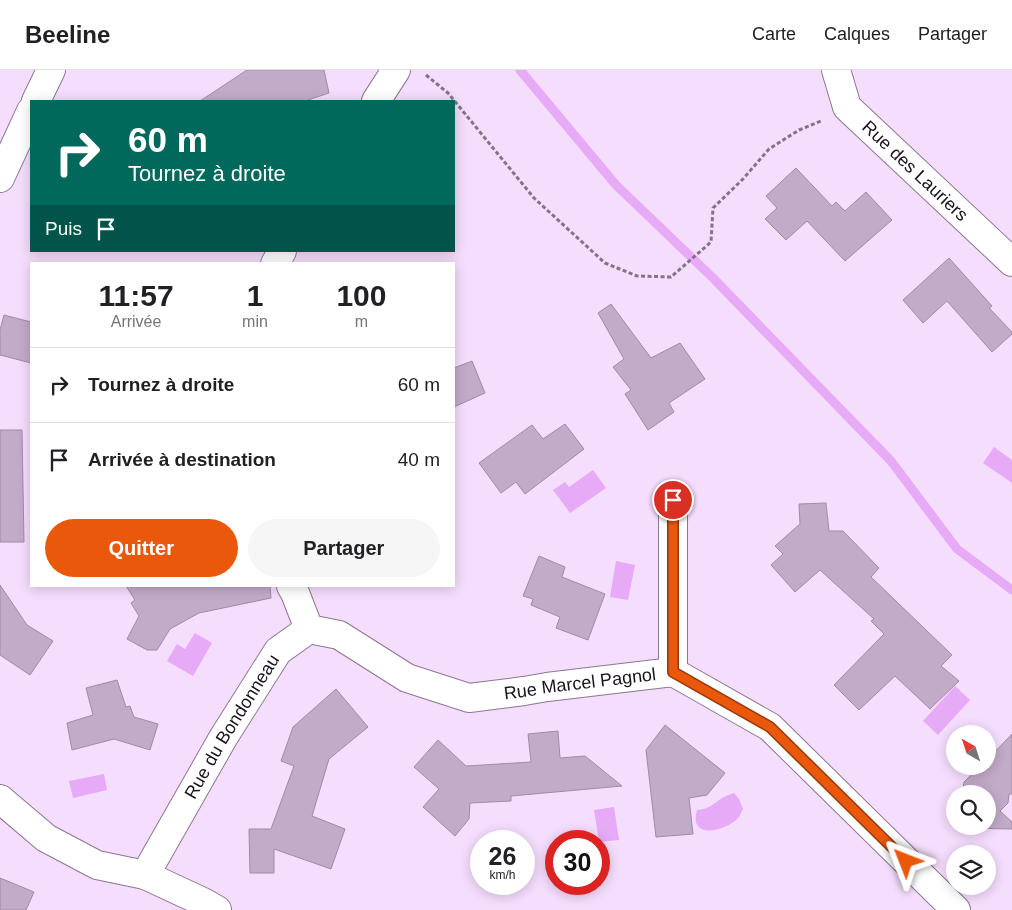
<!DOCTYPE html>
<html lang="fr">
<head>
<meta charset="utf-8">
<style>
	body { margin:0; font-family:Helvetica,sans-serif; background:#f6f6f6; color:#202124; height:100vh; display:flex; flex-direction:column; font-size:19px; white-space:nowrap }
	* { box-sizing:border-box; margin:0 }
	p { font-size:16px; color:#757577 }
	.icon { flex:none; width:28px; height:28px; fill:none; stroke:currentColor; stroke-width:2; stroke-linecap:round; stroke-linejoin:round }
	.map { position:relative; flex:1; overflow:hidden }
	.sheet { position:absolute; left:30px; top:192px; width:425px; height:325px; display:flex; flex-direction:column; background:#fff; border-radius:0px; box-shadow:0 2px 12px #0003 }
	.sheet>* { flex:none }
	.banner { position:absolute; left:30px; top:30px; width:425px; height:152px; border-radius:0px; box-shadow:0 2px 12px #0003; background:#00695c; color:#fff; overflow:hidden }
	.needle { width:32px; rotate:321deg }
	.controls { position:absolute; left:946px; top:655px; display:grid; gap:10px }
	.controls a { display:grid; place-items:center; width:50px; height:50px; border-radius:50%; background:#fff; box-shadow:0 2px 12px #0003; font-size:25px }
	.speed { position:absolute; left:470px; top:760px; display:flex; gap:10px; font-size:25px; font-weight:700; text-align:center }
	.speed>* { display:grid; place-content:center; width:65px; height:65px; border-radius:50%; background:#fff; box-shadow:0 2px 12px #0003; line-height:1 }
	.speed small { font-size:12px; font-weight:400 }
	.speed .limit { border:8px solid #d22; background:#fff; color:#111 }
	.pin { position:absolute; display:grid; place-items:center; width:42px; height:42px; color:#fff; margin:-21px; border:2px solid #fff; border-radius:50%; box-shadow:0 1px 5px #0007 }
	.me { position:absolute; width:55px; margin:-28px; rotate:315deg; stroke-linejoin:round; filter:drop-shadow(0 0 4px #0008) }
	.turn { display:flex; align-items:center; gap:18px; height:105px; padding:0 15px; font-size:22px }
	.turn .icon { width:65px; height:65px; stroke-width:2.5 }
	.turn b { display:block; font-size:35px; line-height:42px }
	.then { display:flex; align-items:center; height:48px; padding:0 15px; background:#0003; gap:10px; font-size:19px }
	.eta { display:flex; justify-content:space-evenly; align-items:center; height:85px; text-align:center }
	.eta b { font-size:30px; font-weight:800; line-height:35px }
	.primary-button { display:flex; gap:10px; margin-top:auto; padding:10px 15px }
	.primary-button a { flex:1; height:58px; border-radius:30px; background:#ea580c; color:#fff; font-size:20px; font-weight:800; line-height:58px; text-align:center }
	.primary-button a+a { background:#f6f6f6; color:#202124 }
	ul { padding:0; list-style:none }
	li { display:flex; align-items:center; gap:15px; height:75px; padding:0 15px; border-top:1px solid #e0e0e0 }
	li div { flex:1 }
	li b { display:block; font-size:19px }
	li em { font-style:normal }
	header { display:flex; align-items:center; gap:30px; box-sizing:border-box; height:70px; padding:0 25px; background:#fff; border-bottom:1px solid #e0e0e0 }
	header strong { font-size:24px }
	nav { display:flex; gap:28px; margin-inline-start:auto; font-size:18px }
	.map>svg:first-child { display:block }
	.water { fill:#e6aaf7 }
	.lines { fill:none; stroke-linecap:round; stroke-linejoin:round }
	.stream { stroke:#e6aaf7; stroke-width:9 }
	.building { fill:#c2abc9; stroke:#a18aa8 }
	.minor-casing { stroke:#8c7692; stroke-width:30 }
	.path { stroke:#837388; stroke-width:3; stroke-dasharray:4 2.5; stroke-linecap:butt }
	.minor { stroke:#fff; stroke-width:28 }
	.route-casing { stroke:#983908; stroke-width:12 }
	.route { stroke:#ea580c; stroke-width:9 }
	.labels { text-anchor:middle; stroke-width:4; stroke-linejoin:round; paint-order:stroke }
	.street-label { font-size:18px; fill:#1a121d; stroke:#fff }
</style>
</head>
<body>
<header>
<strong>Beeline</strong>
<nav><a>Carte</a><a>Calques</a><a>Partager</a></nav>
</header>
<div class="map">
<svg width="1012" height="840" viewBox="0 0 1012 840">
	<rect width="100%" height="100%" fill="#f5ddfd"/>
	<path class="water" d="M994,377L1012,390V413L983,393Z
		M593,400L606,418L570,443L553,420L565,412L569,417Z
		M616,491L635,495L628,530L610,527Z
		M195,563L212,573L193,606L167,591L177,574L185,579Z
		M955,616L970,630L938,665L923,651Z
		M104,704L107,720L73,728L69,711Z
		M734,723L739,729L743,739C741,742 740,747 737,749C730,757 705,766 698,756C694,751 696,745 697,740C709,740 716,731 726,726C729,725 731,724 734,723Z
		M614,737L619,770L599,772L594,740Z"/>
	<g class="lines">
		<path class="stream" d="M520,0L616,115L712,207L891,391L957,479L1012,520"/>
	</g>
	<path class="building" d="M247,0H324L329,23L305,31H200Z
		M796,98L832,136L836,132L845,141L866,122L892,150L845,191L807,151L786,170L765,149L777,138L766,126Z
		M949,188L992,236L989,238L1012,262V264L992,282L947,231L923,253L903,230Z
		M611,234L651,288L680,273L705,309L669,333L674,342L648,360L625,324L631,320L613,297L624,289L598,243Z
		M4,245L31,252V293L0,285V260Z
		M472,291L485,323L454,337V298Z
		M565,354L584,379L525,424L516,412L501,423L479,393L532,355L543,369Z
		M0,360H22L24,472H0Z
		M826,433L829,461H843L879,498L871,507L952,585L941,596L959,611L930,639L895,606L859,640L834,615L884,564L871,551L874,549L820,500L795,522L771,495L783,484L775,476L800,454L799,434Z
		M539,486L565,497L562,507L605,524L588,570L556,558L560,547L531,535L533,529L523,526Z
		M0,515L27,555L53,571L30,605L0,585Z
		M126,516H270L271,528L199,543L170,559L157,580H147L127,569L139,546L131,533L135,530Z
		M117,610L126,637L130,636L134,647L158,654L150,680L114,669L72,680L67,653L93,645L86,618Z
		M336,619L368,657L329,689L312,746L345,759L331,799L274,779V803H250L249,759H271L294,696L281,691L293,657Z
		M665,655L725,703L707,725L689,728L693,764L656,767L646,680Z
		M558,661L560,688L585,686L622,716L511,726V731L470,733L469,749L455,766L423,737L439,719L414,697L438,670L466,696L531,692L528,664Z
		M1012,664V724H1009L1008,733L1000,741L1012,752V759L959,758V756H988V724H962L964,712L980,696H988V689Z
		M0,808L34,822L26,840H0Z"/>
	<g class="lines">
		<g class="minor-casing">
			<g id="minor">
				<path id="s1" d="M836,0L847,37L1012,192"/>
				<path d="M36,31L51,0"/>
				<path d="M376,31L396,0"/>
				<path d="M0,108L31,41"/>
				<path d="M275,194L282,181"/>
				<path d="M673,430V602"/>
				<path id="s2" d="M309,559L339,565L407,608L469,628L524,621L547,617L673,602L770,657L956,840"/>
				<path d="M0,729L46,768L97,795L145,805L203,832L217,840"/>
				<path id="s3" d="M145,805L223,668L278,581L309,559L295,523L291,516"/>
			</g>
		</g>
		<path class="path" d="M426,5L448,23L534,128L605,193L637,206L671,207L711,172L713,138L743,109L769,79L799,60L821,51"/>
		<use href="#minor" class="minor"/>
	</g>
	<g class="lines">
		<g class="route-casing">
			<path id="route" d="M673,430V602L770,657L906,791"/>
		</g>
		<use href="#route" class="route"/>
	</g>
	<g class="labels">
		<g class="street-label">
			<text dy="6" stroke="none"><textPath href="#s1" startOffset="132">Rue des Lauriers</textPath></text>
			<text dy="6" stroke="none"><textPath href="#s2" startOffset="288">Rue Marcel Pagnol</textPath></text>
			<text dy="6" stroke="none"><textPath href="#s3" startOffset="172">Rue du Bondonneau</textPath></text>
		</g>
	</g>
</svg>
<div class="controls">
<a><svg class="needle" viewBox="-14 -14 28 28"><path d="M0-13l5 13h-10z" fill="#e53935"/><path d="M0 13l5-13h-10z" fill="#757577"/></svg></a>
<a><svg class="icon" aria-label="search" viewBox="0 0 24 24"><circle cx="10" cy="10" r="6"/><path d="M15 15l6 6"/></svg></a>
<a><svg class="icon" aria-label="layers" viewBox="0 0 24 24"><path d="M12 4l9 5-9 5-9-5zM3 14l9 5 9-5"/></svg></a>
</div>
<div class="speed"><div>26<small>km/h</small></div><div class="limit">30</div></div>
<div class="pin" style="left:673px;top:430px;background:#d93025"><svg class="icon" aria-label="arrive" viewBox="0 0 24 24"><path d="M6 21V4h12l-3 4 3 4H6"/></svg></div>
<svg class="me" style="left:906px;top:791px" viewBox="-20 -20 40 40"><path d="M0-17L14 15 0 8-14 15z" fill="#ea580c" stroke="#fff" stroke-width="4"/></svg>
<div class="banner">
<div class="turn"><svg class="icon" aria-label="right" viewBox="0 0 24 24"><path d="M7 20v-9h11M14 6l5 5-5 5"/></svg><div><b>60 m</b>Tournez à droite</div></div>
<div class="then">Puis<svg class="icon" aria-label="arrive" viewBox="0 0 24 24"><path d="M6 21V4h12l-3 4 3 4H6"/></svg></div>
</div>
<section class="sheet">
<div class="eta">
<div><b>11:57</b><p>Arrivée</p></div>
<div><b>1</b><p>min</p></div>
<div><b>100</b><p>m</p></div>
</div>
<ul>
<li><svg class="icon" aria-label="right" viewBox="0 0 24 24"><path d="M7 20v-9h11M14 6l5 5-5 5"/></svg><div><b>Tournez à droite</b></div><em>60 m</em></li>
<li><svg class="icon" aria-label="arrive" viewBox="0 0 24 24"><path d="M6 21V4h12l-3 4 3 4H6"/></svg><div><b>Arrivée à destination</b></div><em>40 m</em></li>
</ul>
<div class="primary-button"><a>Quitter</a><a>Partager</a></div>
</section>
</div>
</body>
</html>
